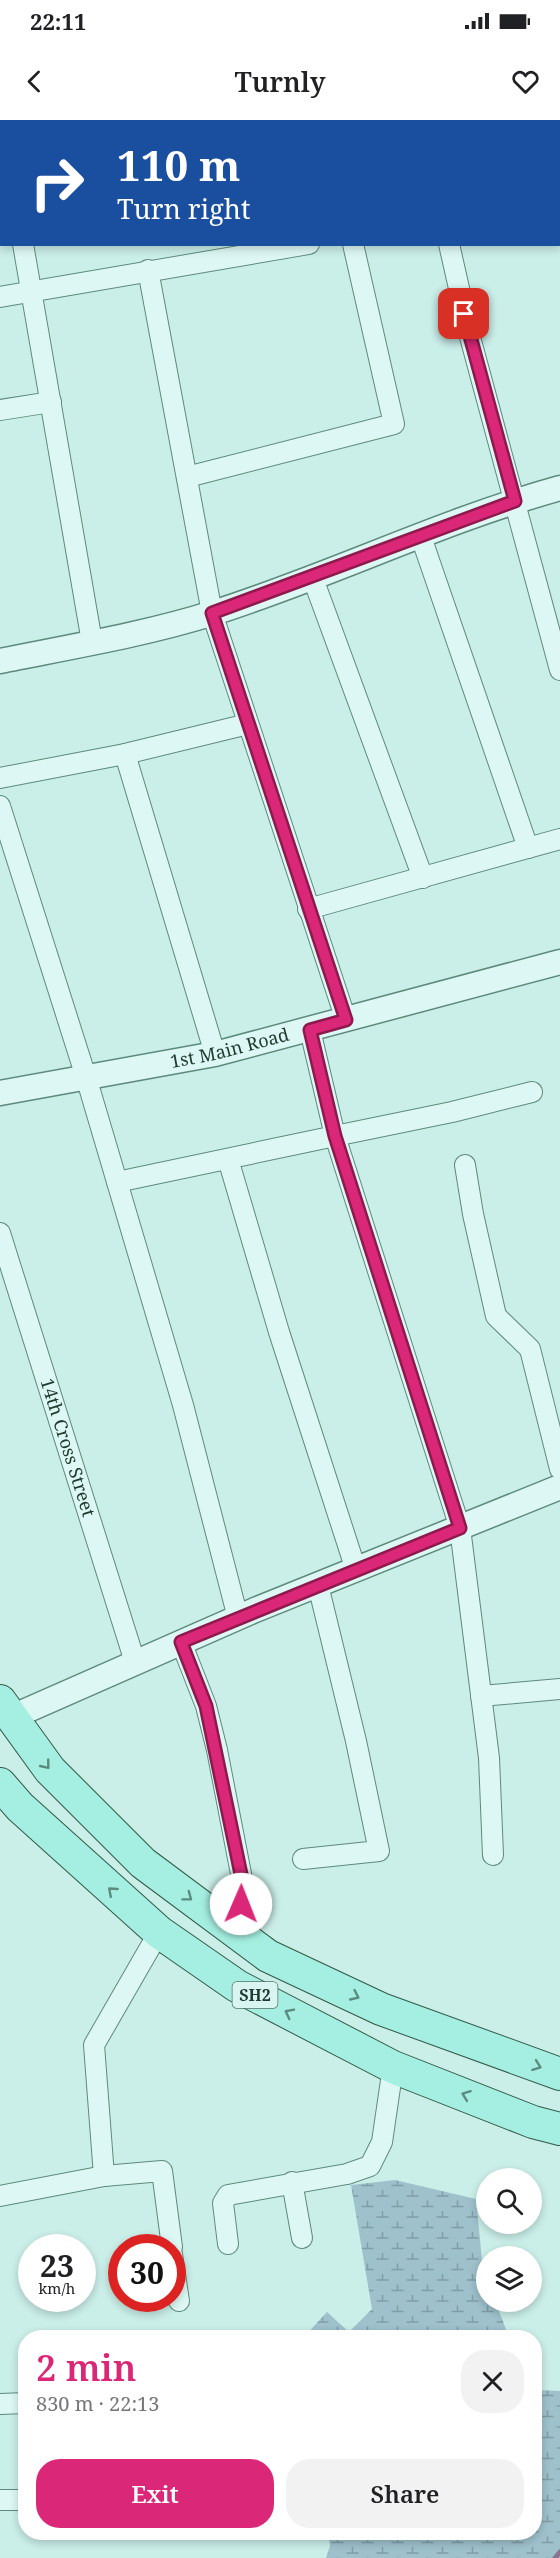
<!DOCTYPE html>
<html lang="en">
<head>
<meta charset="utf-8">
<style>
	body { margin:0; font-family:"Noto Serif",serif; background:#f2f2f2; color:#202124; height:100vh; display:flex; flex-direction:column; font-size:22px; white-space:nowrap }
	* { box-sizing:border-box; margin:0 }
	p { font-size:20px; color:#757577 }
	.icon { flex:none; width:33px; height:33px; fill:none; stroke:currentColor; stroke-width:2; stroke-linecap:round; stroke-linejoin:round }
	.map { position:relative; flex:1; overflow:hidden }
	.side { position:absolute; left:18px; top:2210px; width:524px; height:210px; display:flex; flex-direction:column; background:#fff; border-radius:24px; box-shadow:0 3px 9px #0003 }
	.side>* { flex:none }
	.guide { position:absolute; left:0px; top:0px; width:561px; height:126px; box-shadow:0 3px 9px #0003; background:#1a4fa0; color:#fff; overflow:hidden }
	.controls { position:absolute; left:476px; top:2048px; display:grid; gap:12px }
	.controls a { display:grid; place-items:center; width:66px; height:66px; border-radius:50%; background:#fff; box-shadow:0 3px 9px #0003; font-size:30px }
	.speed { position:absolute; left:18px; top:2114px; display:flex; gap:12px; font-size:30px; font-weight:700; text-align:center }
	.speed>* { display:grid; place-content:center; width:78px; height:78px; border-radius:50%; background:#fff; box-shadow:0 3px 9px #0003; line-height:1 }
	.speed small { font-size:15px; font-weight:400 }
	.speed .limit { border:9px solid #d22; background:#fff; color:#111 }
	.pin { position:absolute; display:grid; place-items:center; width:51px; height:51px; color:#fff; margin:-26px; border-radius:12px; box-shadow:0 3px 9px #0006 }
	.me { position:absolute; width:66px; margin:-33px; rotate:1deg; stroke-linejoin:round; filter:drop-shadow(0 0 4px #0008) }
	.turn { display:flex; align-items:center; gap:21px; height:126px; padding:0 18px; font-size:27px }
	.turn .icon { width:78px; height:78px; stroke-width:2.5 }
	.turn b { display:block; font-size:42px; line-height:51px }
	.round { display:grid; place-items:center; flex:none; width:63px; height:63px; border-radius:24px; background:#f2f2f2 }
	.head { display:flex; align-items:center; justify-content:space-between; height:102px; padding:0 18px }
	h1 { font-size:36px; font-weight:600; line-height:45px; color:#db2777 }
	.primary-button { display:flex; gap:12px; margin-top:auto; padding:12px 18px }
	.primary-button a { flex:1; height:69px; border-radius:24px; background:#db2777; color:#fff; font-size:24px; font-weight:600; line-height:69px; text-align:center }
	.primary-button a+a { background:#f2f2f2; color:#202124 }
	.status { display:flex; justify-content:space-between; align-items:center; height:42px; padding:0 30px; background:#fff; direction:ltr }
	.status svg { height:16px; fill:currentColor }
	header { display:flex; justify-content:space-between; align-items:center; height:78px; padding:0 18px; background:#fff; font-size:27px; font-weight:600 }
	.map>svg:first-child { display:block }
	.wetland { fill:url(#wetland-marsh) }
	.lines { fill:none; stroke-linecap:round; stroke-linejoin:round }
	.stream { stroke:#8d7191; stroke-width:5 }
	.minor-casing { stroke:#5e8a7c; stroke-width:22 }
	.tertiary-casing { stroke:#5e8a7c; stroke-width:27 }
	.primary-casing { stroke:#325949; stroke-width:34 }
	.minor { stroke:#ddf8f4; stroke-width:20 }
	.tertiary { stroke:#ddf8f4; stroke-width:24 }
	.primary { stroke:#a4efe1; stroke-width:32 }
	.oneway { stroke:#5c8c80 }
	.route-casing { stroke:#8e194d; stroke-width:15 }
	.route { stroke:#db2777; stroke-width:10 }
	.labels { text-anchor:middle; stroke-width:4.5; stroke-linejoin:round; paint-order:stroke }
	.shield { fill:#d9f5f1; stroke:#58736b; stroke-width:1.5 }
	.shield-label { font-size:16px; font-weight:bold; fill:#213b31 }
	.street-label { font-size:18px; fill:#213b31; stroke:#d9f5f1 }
</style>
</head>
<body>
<div class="status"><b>22:11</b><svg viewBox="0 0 49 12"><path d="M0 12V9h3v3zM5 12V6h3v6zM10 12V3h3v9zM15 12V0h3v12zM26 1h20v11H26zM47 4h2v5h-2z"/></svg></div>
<header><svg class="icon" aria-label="back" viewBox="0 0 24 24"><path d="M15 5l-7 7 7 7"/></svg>Turnly<svg class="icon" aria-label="heart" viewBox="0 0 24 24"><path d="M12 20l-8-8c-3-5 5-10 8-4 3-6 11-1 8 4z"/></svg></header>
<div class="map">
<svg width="560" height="2438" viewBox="0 0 560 2438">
	<defs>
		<pattern id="wetland-marsh" width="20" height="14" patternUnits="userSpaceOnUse" patternTransform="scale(1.5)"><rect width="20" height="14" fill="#9ec1cc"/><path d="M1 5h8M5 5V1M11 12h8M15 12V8" fill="none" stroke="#809ea6"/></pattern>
	</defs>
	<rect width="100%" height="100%" fill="#caeee8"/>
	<path class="wetland" d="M395,2060L476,2079L486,2181H495L509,2217H304L327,2192L349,2212L372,2189L351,2065Z
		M534,2270L560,2271V2438H326L330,2426L328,2412H534Z"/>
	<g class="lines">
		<path class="stream" d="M555,2438L560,2432"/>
		<g class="minor-casing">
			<g id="minor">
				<path d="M2,0V2"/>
				<path d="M255,0H257"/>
				<path d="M560,3V6"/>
				<path d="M560,81V80"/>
				<path d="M23,124L92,522"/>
				<path d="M449,124L470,217L560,550"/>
				<path d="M148,150L212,493L346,900"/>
				<path d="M0,177L309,124"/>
				<path d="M0,290L51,282"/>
				<path d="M187,357L394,304L353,124"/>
				<path d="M420,414L528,728"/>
				<path d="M312,456L423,758"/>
				<path d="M125,634L215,934"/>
				<path d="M0,658L125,634L248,604"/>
				<path d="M0,686L86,957L183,1285L238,1498"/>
				<path d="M308,789L560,719"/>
				<path d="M310,910L335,1016L452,992L532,972"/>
				<path d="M228,1039L279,1212L356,1450"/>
				<path d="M465,1045L473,1094L496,1196L530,1229L560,1349"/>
				<path d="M117,1062L335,1016L460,1408L489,1638L493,1735"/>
				<path id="s1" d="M0,1113L135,1542"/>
				<path d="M181,1522L206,1586L217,1630L243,1764L239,1816"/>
				<path d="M481,1576L560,1569"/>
				<path d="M303,1739L379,1731L356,1621L318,1465"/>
				<path d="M104,2056L94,1925L159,1812"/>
				<path d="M292,2062L302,2118"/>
				<path d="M0,2076L104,2056L162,2051L172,2127"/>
				<path d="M228,2124L223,2083L228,2075L347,2054L370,2046L382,2022L393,1947"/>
				<path d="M172,2134L179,2181"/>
				<path d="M0,2284L26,2283"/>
				<path d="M0,2380H26"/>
			</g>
		</g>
		<g class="tertiary-casing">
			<g id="tertiary">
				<path d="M0,541C69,527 147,514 213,493C330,456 441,401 560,368"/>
				<path id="s2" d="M0,973L215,934L560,842"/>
				<path d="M12,1597L255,1490L560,1367"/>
			</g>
		</g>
		<g class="primary-casing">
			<path id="primary" d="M0,1581L50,1650L143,1743L268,1836L381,1889L560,1954
				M0,1664L20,1687L159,1812L237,1866L393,1947L533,2002L560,2009"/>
		</g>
		<use href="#minor" class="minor"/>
		<use href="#tertiary" class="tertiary"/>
		<use href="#primary" class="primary"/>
	</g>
	<defs><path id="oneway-chevron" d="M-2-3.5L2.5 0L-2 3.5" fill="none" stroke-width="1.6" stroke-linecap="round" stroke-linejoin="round" transform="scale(1.5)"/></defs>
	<g class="oneway">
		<use href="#oneway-chevron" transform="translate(46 1645) rotate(51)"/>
		<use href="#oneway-chevron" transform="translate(112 1771) rotate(-139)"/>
		<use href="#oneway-chevron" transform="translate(188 1777) rotate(37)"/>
		<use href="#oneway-chevron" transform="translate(355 1876) rotate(25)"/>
		<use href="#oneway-chevron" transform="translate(289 1893) rotate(-153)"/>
		<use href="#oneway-chevron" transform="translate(537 1946) rotate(20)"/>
		<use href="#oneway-chevron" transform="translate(466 1975) rotate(-159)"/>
	</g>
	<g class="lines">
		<g class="route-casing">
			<path id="route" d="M241,1784L243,1764L206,1586L181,1522L460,1408L335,1016L310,910L346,900L212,493L515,381L464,194"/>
		</g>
		<use href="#route" class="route"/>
	</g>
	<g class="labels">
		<rect class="shield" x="232.5" y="1862" width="45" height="26" rx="4.5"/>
		<g class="shield-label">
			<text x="255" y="1881">SH2</text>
		</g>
		<g class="street-label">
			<text dy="6" stroke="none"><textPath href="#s2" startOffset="234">1st Main Road</textPath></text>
			<text dy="6" stroke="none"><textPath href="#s1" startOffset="225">14th Cross Street</textPath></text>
		</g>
	</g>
</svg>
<div class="controls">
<a><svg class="icon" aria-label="search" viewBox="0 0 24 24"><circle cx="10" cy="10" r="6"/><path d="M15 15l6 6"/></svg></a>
<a><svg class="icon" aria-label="layers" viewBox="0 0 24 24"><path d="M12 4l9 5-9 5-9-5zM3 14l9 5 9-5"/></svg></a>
</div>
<div class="speed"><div>23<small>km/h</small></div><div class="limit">30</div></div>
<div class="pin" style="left:464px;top:194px;background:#d93025"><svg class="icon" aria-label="arrive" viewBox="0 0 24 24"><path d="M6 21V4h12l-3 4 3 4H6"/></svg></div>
<svg class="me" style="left:241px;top:1784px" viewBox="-20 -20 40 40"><circle r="19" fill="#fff"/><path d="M0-13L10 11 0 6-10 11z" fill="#db2777"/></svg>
<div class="guide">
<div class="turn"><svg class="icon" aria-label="right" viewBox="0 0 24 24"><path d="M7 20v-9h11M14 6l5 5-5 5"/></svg><div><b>110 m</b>Turn right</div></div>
</div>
<section class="side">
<div class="head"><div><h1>2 min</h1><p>830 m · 22:13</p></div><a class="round"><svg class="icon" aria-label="close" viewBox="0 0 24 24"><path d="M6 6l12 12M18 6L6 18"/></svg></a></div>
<div class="primary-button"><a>Exit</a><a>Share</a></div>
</section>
</div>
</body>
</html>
